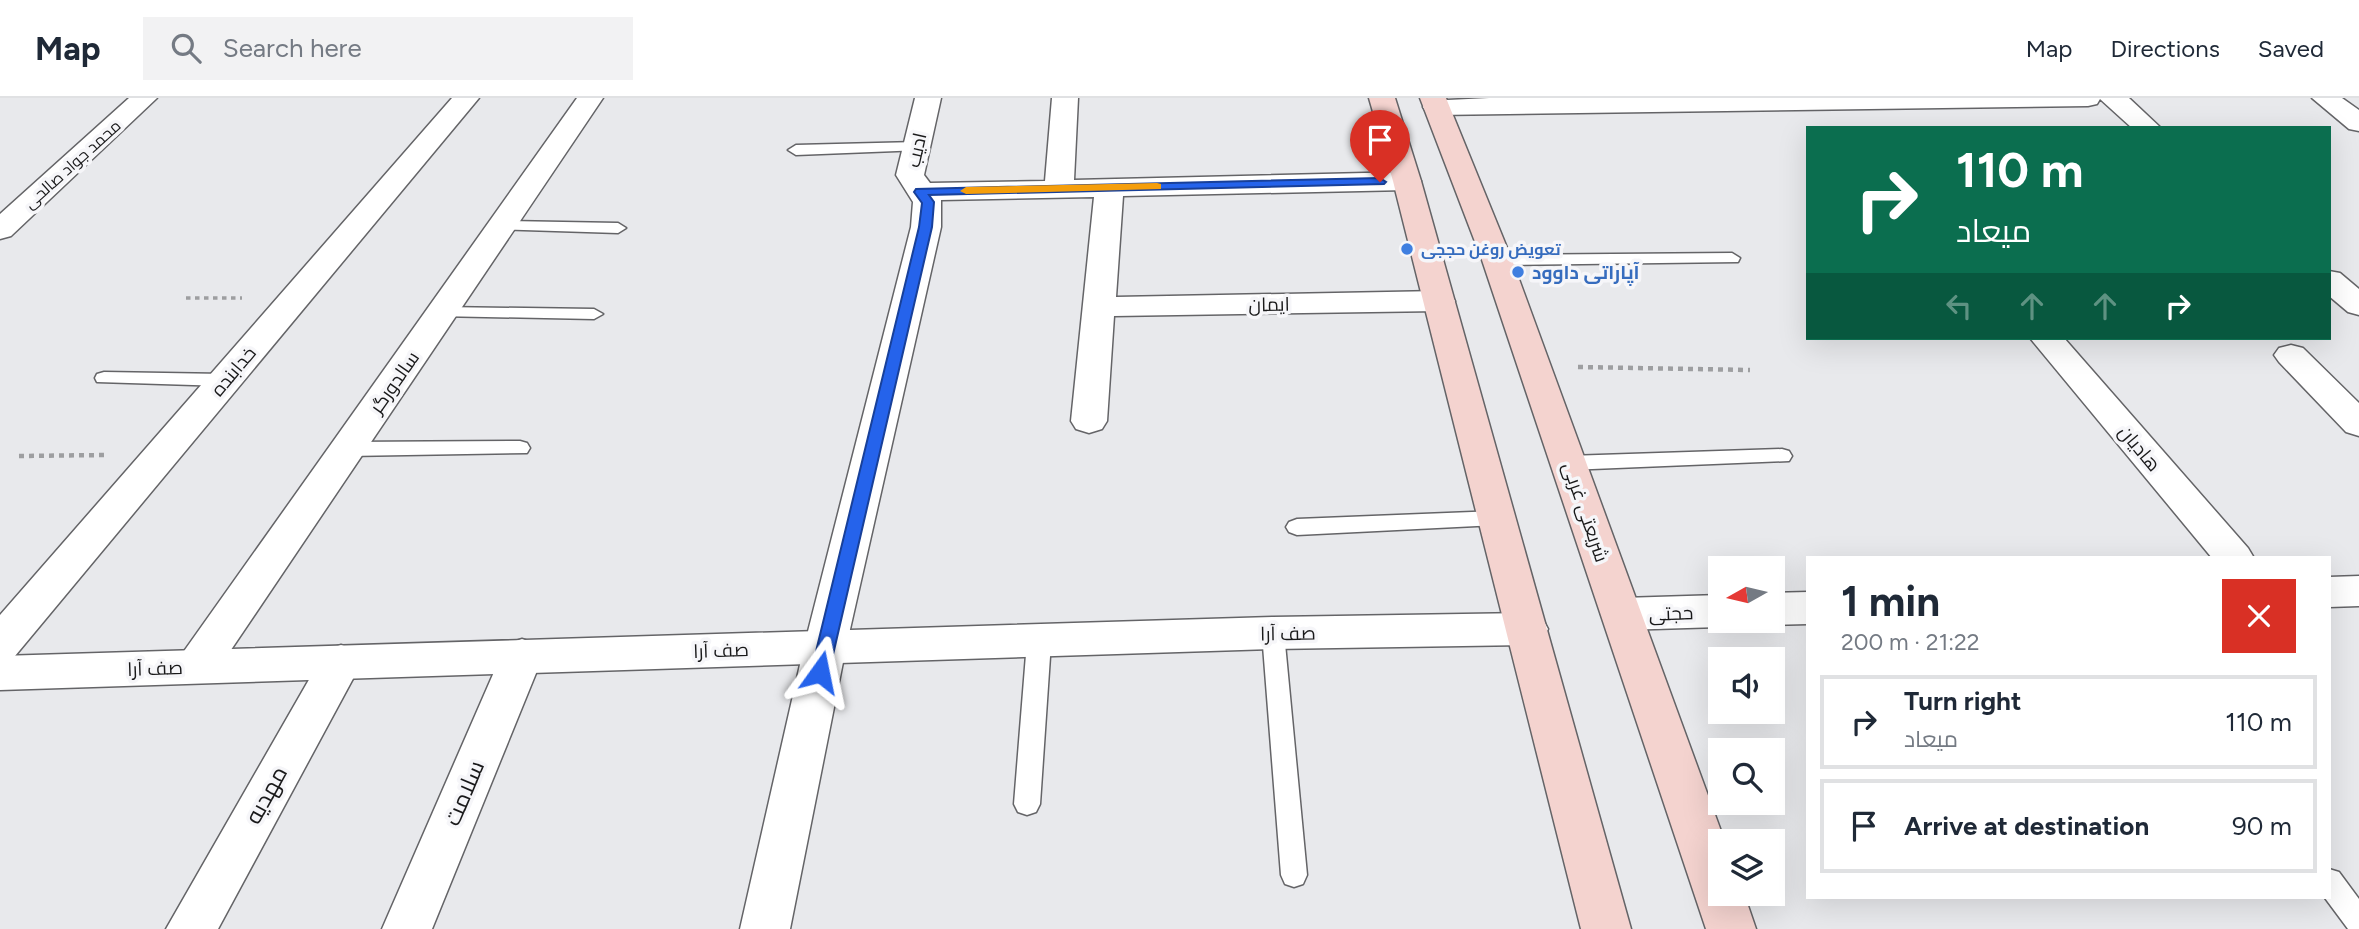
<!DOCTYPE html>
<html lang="en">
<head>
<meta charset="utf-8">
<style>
	body { margin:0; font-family:Figtree,Cairo,sans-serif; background:#f2f2f3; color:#1f2937; height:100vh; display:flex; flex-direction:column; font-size:26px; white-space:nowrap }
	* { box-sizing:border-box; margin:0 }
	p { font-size:23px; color:#747a83 }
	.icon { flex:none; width:38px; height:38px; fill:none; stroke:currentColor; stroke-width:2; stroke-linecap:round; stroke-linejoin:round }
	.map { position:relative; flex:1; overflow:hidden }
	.panel { position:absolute; left:1806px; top:458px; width:525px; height:343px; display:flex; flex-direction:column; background:#fff; border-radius:0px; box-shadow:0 7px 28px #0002 }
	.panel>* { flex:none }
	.hud { position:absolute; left:1806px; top:28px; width:525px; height:214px; border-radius:0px; box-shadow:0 7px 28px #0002; background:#0b6e4f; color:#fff; overflow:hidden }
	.needle { width:46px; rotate:262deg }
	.tools { position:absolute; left:1708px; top:458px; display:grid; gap:14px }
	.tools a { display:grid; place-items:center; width:77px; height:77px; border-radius:0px; background:#fff; box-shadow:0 7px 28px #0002; font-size:35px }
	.pin { position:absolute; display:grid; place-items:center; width:60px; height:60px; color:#fff; margin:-72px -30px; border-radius:50% 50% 50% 0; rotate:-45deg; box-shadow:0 0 7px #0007 }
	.pin .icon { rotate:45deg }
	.me { position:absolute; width:77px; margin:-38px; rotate:12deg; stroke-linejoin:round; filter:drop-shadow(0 0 5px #0008) }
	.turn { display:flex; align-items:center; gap:24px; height:147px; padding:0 35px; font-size:32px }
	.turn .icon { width:91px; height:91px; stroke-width:2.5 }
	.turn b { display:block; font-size:49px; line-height:60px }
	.lanes { display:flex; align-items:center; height:66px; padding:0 35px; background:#0003; justify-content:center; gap:35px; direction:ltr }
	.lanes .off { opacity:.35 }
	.round { display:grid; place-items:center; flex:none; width:74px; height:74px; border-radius:0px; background:#f2f2f3 }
	.summary { display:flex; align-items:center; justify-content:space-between; height:119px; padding:0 35px }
	h1 { font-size:42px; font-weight:700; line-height:52px }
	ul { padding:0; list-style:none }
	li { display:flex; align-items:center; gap:21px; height:94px; margin:0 14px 10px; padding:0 21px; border:4px solid #e0e1e3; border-radius:0px }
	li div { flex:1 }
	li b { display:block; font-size:26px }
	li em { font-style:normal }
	header { display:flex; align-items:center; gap:42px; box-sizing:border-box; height:98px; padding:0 35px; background:#fff; border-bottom:2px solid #e0e1e3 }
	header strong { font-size:33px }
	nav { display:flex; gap:38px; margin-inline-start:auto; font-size:24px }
	.search { width:490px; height:63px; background:#f2f2f3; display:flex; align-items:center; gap:18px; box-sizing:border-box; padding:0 24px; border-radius:0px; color:#747a83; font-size:26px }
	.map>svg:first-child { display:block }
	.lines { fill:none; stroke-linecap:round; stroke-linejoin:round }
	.service-casing { stroke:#646467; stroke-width:3 }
	.minor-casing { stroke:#646467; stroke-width:3 }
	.tertiary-casing { stroke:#646467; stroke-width:3 }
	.secondary-casing { stroke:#646467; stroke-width:3 }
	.path-far1 { stroke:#9d9ea0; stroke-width:3.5; stroke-dasharray:4.5 4.5; stroke-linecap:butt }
	.path { stroke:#9d9ea0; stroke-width:4.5; stroke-dasharray:5 5; stroke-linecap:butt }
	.service { fill:#fff; fill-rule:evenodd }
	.minor { fill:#fff; fill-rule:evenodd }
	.tertiary { fill:#fff; fill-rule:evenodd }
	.secondary { fill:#f4d3cf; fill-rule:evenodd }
	.route { fill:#2563eb; stroke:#184099; stroke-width:2 }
	.slow { fill:#f59e0b }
	.shop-dot { fill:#3f7fe0; stroke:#f6f6f9; stroke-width:2.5 }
	.labels { text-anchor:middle; stroke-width:7; stroke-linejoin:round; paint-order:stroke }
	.far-street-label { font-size:16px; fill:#19191a; stroke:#f6f6f9 }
	.far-shop-label { font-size:16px; font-weight:bold; fill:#366cbe; stroke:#f6f6f9; text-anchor:start }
	.street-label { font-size:19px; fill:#19191a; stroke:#f6f6f9 }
	.shop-label { font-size:19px; font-weight:bold; fill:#366cbe; stroke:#f6f6f9; text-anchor:start }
	.near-street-label { font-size:23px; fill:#19191a; stroke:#f6f6f9 }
</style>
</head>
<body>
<header>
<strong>Map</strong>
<div class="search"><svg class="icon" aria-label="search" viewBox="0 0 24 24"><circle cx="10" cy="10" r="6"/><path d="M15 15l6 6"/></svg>Search here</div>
<nav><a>Map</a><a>Directions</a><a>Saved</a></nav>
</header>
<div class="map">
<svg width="2359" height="831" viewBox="0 0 2359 831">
	<rect width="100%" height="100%" fill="#e8e9ec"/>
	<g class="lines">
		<g class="service-casing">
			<path id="service" d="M917,44L925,49L922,52L796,57L788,52L796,47Z
				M502,123L618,125L626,130L618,135L496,131L494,128L496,125Z
				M1732,155L1740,160L1738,164L1497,167L1489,162L1497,157Z
				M442,209L594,211L603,216L594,221L436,218L433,214Z
				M104,274L225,276L234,282L225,288L97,284L95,280L97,276Z
				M520,343L527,345L530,350L527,355L348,358L341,356L338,351L341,346L348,344Z
				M1782,351L1789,353L1792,358L1789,363L1568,372L1561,370L1558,365L1561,360L1568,358Z
				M1497,413L1504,415L1508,420L1504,425L1497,427L1297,437L1289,434L1286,429L1289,424L1297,421Z
				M1273,526L1281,529L1284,535L1307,777L1303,786L1294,789L1285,786L1281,777L1262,535L1265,529Z
				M1039,535L1047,538L1051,544L1040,706L1036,714L1027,717L1018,714L1014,706L1027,544L1031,538Z
				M2329,771L2339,774L2359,801V831H2348L2325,800H2329Z"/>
		</g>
		<g class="minor-casing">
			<path id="minor" d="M129,0H157L11,138L0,141V116Z
				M452,0H479L15,558L0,562V517Z
				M577,0H603L212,580L197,585L182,580L175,568L182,556Z
				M915,0H941L924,77L930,85L1045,83L1052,0H1078L1074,82L1407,74L1417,77L1421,83L1417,89L1407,92L1123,98L1116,199L1439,193L1450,196L1455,203L1450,210L1439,213L1114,218L1107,323L1102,331L1089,335L1076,331L1071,323L1094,99L941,102V129L846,549L790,831H740L804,549L911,129L913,104L896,77Z
				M2129,0L2161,30H2132L2100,1L2097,6L2088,8L1436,17L1427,15L1423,9L1427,3L1489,0Z
				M2312,0H2342L2359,12V33L2349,31Z
				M2329,173L2340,175L2359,191V217L2348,214L2329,198Z
				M2030,240H2064L2248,450L2254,460H2212Z
				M2291,247L2303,250L2359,305V338L2346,334L2279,264L2274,257L2279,250Z
				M2359,478V508L2329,509V479Z
				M1808,494V526L1773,527L1762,523H1773V495Z
				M1720,497V523H1735L1720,529L1622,532L1607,527L1601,516L1607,505L1622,500Z
				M522,541L537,546L543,558L432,831H382L501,558L507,546Z
				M341,547L356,552L362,564L218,831H166L326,552Z"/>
		</g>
		<g class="tertiary-casing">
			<path id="tertiary" d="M1527,515L1542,520L1548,531L1542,542L1527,547L1273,551L0,592V558L1273,519Z"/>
		</g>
		<g class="secondary-casing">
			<path id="secondary" d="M1369,0H1395L1421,83L1631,831H1581L1393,83Z
				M1420,0H1446L1512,162L1725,744H1720V796H1744L1756,831H1706L1482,162Z"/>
		</g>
		<path class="path-far1" d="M186,200H242"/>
		<path class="path" d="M1578,269L1750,272
			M19,358L106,357"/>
		<use href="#service" class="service"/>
		<use href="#minor" class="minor"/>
		<use href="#tertiary" class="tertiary"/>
		<use href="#secondary" class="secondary"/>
	</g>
	<path class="route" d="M1380,80L1386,84L1384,86L929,97L934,104L932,129L829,574L826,579H813L811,574L919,129L922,105L914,94L916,91Z"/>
	<path class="slow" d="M1157,85L1161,86V91L966,96L960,93L966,89Z"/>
	<g class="shop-dot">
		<circle cx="1407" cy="151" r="7"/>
		<circle cx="1518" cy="174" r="7"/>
	</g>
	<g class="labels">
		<g class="far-street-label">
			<text transform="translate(72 66) rotate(-42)" y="6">محمد جواد صالحی</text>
		</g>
		<g class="far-shop-label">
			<text x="1421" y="157">تعویض روغن حججی</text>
		</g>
		<g class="street-label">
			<text transform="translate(916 52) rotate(-77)" y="7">ادیب</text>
			<text transform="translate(1269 206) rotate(-1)" y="7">ایمان</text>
			<text transform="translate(233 273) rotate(-50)" y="7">خدابنده</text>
			<text transform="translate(394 284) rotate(-55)" y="7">سالدورگر</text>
			<text transform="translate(2140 350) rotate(50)" y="7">هادیان</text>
			<text transform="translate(1586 414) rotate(71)" y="7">شریعتی غربی</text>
			<text transform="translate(1671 515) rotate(-2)" y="7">حجتی</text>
			<text transform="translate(1288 535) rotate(-1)" y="7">صف آرا</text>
			<text transform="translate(721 552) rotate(-2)" y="7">صف آرا</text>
			<text transform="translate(155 570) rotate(-2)" y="7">صف آرا</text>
		</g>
		<g class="shop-label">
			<text x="1532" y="181">آپاراتی داوود</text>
		</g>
		<g class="near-street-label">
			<text transform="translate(464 695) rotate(-67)" y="8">سلامت</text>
			<text transform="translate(266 697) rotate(-61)" y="8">مهدیه</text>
		</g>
	</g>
</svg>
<div class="tools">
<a><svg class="needle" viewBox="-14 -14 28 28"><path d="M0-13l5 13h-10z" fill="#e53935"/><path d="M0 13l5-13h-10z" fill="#747a83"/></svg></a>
<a><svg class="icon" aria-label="sound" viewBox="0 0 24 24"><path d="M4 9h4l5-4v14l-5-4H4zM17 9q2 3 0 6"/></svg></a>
<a><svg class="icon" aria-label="search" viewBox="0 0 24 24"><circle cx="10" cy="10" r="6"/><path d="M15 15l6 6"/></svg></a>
<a><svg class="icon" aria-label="layers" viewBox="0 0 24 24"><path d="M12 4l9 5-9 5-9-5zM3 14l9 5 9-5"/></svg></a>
</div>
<div class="pin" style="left:1380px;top:84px;background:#d93025"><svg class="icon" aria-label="arrive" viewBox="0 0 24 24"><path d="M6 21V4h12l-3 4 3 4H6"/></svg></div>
<svg class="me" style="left:820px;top:574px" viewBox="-20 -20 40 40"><path d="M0-17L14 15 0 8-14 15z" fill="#2563eb" stroke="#fff" stroke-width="4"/></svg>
<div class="hud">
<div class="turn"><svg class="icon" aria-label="right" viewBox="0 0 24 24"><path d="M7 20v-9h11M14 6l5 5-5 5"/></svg><div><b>110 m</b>میعاد</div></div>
<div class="lanes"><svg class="icon off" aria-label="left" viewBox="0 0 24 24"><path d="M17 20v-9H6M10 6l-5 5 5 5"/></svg><svg class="icon off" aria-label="ahead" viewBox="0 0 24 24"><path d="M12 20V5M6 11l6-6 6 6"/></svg><svg class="icon off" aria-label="ahead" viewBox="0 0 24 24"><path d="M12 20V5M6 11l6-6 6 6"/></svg><svg class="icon" aria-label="right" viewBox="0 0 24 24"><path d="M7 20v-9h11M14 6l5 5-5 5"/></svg></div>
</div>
<section class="panel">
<div class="summary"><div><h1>1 min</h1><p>200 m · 21:22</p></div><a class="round" style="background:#d93025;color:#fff"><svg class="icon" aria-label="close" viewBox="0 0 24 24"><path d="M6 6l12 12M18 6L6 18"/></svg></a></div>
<ul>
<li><svg class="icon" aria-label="right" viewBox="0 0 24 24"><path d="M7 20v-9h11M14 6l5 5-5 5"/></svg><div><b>Turn right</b><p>میعاد</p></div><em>110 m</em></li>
<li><svg class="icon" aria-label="arrive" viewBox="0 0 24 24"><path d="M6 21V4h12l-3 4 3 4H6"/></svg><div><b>Arrive at destination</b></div><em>90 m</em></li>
</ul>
</section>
</div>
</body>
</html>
